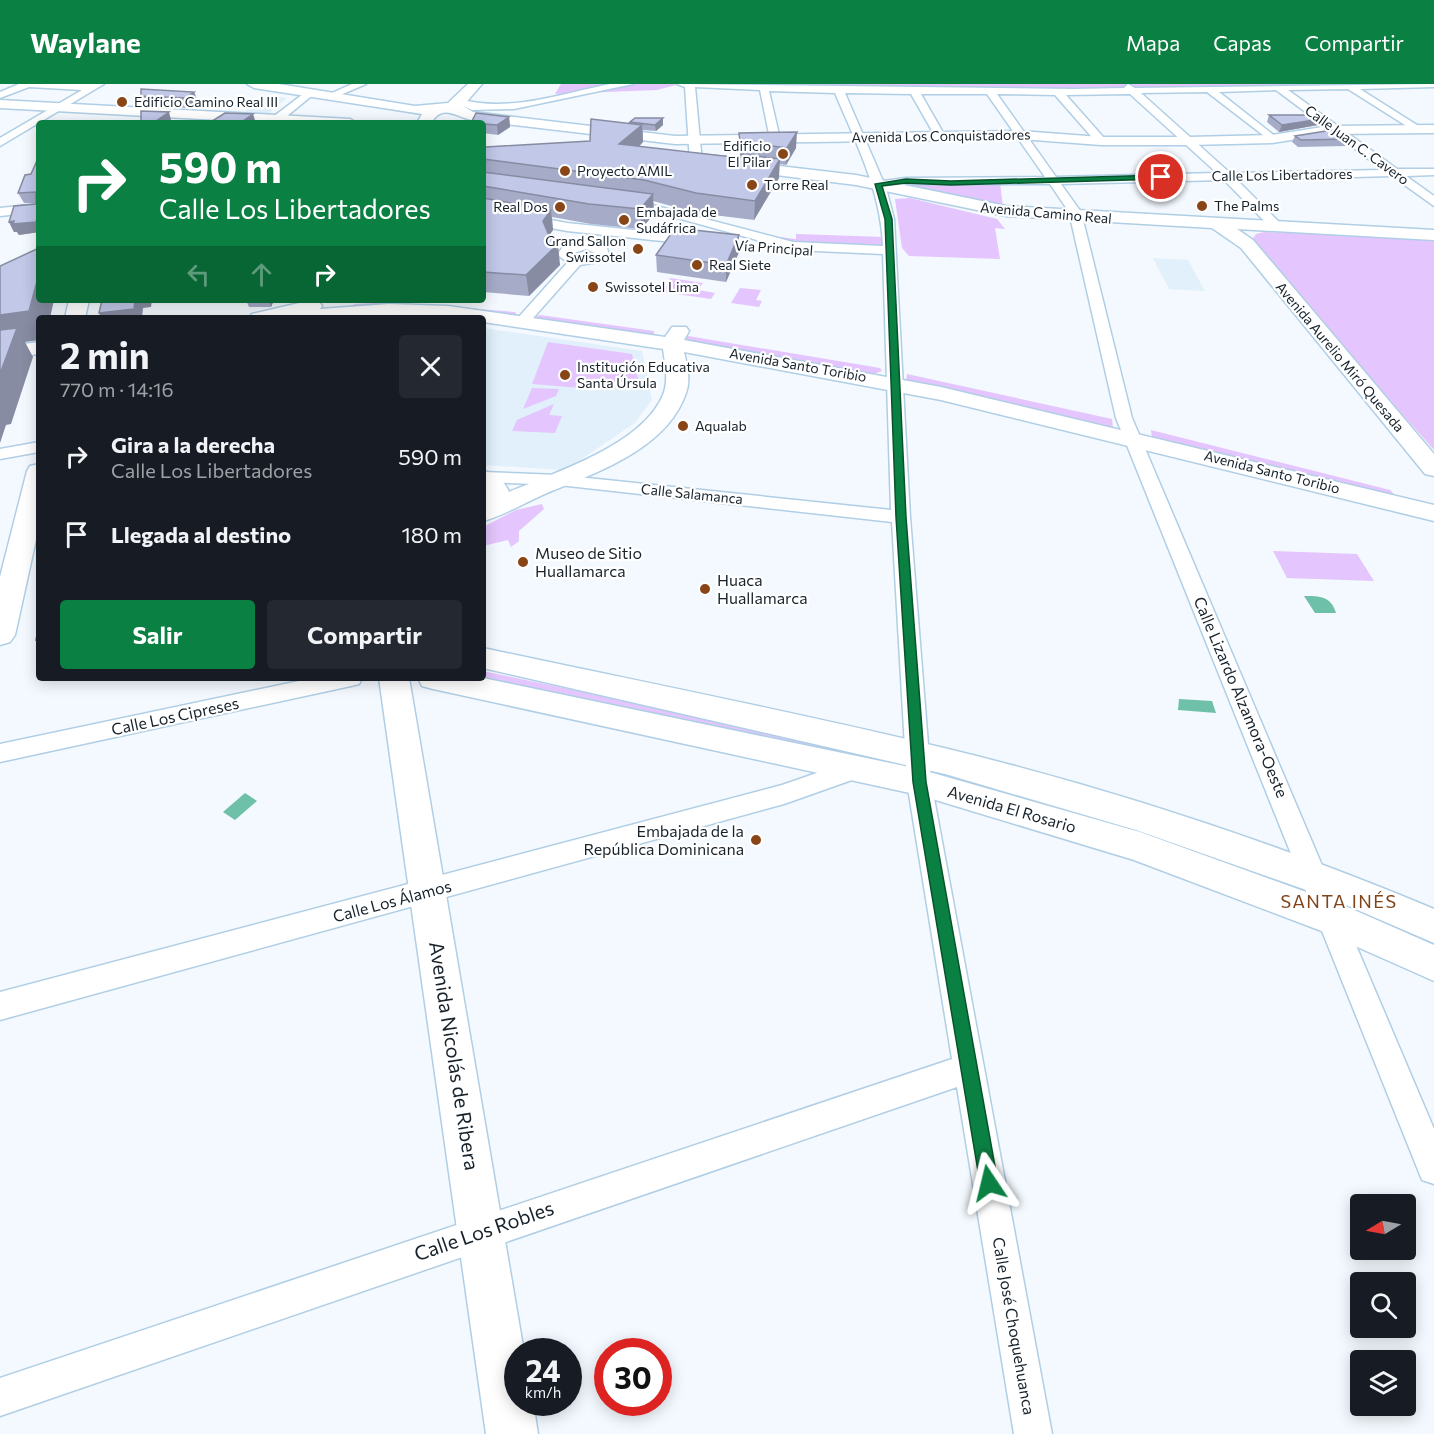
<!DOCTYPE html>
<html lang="es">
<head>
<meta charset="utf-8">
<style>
	body { margin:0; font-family:Commissioner,sans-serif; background:#242831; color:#f1f3f6; height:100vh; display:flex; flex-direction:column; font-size:22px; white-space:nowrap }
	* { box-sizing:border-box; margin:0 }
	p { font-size:20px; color:#9ea1a6 }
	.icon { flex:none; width:33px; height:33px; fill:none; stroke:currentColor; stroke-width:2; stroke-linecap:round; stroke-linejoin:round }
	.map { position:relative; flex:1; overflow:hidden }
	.details { position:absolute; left:36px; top:231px; width:450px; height:366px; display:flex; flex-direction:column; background:#171b24; border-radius:6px; box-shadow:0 3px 15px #0003 }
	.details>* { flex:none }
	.hud { position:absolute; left:36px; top:36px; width:450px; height:183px; border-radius:6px; box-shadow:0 3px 15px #0003; background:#0b8043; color:#fff; overflow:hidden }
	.needle { width:39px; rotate:260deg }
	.controls { position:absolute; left:1350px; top:1110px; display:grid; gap:12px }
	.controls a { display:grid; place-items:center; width:66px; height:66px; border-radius:6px; background:#171b24; box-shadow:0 3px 15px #0003; font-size:30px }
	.speed { position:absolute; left:504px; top:1254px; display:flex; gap:12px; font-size:30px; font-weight:700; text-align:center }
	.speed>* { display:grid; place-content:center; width:78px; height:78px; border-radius:50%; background:#171b24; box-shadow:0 3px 15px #0003; line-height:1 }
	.speed small { font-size:15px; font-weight:400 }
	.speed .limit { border:9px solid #d22; background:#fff; color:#111 }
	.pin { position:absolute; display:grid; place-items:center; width:51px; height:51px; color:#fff; margin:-26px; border:3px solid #fff; border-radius:50%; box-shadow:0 2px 6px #0007 }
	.me { position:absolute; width:66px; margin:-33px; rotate:350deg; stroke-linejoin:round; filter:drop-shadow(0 0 4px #0008) }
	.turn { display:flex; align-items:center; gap:21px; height:126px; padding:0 24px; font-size:27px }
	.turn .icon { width:78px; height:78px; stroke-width:2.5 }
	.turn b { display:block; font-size:42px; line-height:51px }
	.lanes { display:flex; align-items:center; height:57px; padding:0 24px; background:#0003; justify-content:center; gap:30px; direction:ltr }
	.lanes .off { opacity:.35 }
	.round { display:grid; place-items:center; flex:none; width:63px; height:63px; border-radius:6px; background:#242831 }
	.head { display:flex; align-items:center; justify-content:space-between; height:102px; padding:0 24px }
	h1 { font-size:36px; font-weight:700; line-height:45px }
	.primary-button { display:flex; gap:12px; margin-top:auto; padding:12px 24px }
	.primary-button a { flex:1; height:69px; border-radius:6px; background:#0b8043; color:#fff; font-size:24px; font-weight:700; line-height:69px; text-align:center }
	.primary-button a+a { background:#242831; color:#f1f3f6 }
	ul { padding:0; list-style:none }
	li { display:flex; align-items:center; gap:18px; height:78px; padding:0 24px }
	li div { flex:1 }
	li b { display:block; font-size:22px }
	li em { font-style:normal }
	header { display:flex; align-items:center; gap:36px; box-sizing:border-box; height:84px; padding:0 30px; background:#0b8043; color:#fff }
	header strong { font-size:28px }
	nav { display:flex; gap:33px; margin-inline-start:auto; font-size:21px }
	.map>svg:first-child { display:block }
	.built { fill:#e1f0fb }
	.green { fill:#e4c5fd }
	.water { fill:#6ec0a9 }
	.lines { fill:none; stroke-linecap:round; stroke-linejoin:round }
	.street-casing { stroke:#b0cee5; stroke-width:3 }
	.secondary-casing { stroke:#b0cee5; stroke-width:3 }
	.street { fill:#fff; fill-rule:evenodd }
	.secondary { fill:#fff; fill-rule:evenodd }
	.wall { fill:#a6acc8 }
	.shaded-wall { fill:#878ca2 }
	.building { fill:#c1c8e8; stroke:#878ca2; stroke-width:1.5 }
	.route { fill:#0b8043; stroke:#07532c; stroke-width:1.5 }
	.poi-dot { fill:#884516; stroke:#fff; stroke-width:2 }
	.labels { text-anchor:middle; stroke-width:4.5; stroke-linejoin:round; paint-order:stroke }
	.far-poi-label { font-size:14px; fill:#17222b; stroke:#fff; text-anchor:start }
	.far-street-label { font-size:14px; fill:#17222b; stroke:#fff }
	.poi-label { font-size:16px; fill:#17222b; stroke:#fff; text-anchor:start }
	.street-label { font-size:16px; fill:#17222b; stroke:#fff }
	.neighbourhood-label { font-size:18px; letter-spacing:1.5px; fill:#81441a; stroke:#fff }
	.near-street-label { font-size:20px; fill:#17222b; stroke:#fff }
</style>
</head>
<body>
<header>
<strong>Waylane</strong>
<nav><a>Mapa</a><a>Capas</a><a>Compartir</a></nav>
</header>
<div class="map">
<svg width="1434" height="1350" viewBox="0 0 1434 1350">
	<rect width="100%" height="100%" fill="#f3f9fe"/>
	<path class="built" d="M266,11L287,14L269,29L245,28Z
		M1153,174L1188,176L1205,207L1169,205Z
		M483,244L642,267L652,316L635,339L571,382L561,386L483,381Z"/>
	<path class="green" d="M561,0H680L657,6L555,10Z
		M701,0H1354L1052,6Z
		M907,98H1000L1003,124L905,102Z
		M910,114L997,135L1005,145L995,144L1000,175L909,172L902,164L895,115Z
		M1264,148L1434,154V366L1250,159L1256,150Z
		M796,150L884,153L883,163L795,159L771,152L796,155Z
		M670,194L703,199L698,206L715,209L711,215L663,208Z
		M740,204L761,206L756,216L762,217L759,223L731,219Z
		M390,218L515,228L517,231L514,233L351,223L354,220Z
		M540,231L654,247L655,255L533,236V234Z
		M688,252L880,284L882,287L874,290L686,260L685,255Z
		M548,258L632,270L639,298H610L604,306L532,300Z
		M907,290L1112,335L1113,344L906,297Z
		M532,304L559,305L556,312L523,325Z
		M554,320L549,331L562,332L555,349L512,347L517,336Z
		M1151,346L1390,406L1395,411L1392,415L1152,354Z
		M542,420L544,425L519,447V457L511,463L508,456L483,462V443L516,426Z
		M1273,467L1357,470L1374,497L1287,494Z
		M483,587L891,673L888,685L483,594Z"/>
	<path class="water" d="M1304,512C1320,512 1331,512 1336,529H1315Z
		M1179,615L1212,617L1216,629L1178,626Z
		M245,709L257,717L235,736L223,728Z"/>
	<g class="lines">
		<g class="street-casing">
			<path id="street" d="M19,0H104L0,62V54L82,6L29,3L0,14V8Z
				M352,0H366L331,15L323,13Z
				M610,0H633L514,25L472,26L454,18L459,15C508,29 561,10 610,0Z
				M677,0L1074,5L1124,4L1128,0L1135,4L1434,0V3L1360,5L1420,43V47L1416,48L1348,5L1288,6L1397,85H1434V91L1406,92L1434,112V122L1392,92L1237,96L1281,140L1283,143L1277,147L1273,146L1224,96L1061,100L1081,128L1132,334L1434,1045V1100L1422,1096L1116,334L1069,128L1050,100H906L886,104L894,135L910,433L931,698L1052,1350H1014L957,1003L0,1332V1294L952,975L907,698L892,438L559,401L483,398V388L559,391L891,426L883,170L793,166L616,117L622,113L793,158L883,162C881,107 856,59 835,9L769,7L780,55L775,58L770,55L760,6L695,3L702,78L696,81L690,78L685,3ZM1276,6L1383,86L1230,89L1141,9L1207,8L1272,58L1276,57V53L1219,8ZM845,9L911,10L935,52L940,55L945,52L921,10H987L1045,93L906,94L883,97ZM997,10L1055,11L1097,59H1105V55L1066,11L1130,10L1217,89L1056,93Z
				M307,7L315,9L281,37H273V33Z
				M39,120V128L0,132V124Z
				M483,123L567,139L700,153L706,157L700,161L567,147L483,131Z
				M586,157L606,162L609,170L598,178L580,181L527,241H517L515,238L517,235L568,178L557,171L564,161ZM586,165L595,169L583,173L571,170Z
				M39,358V368L0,375V365Z
				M313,594H362L359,600L351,602L0,678V660Z
				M857,675L866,677L869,684L866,691L784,720L0,936V908L782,701Z"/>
		</g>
		<g class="secondary-casing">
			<path id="secondary" d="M247,0H279L415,22L448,19L468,0H482L463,22L473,28L675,52L1020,47L1101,53H1189L1272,51L1329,42L1434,41V49L1329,50L1272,59L1189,61H1101L1020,55L675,60L472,36C456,33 443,19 431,39H417L422,30L254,4Z
				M0,16L350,35L357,39H272L0,24Z
				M735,77L856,91L1006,122L1434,146V156L1237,145L1253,156L1434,370V392L1425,390L1241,164L1212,144L1006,132L856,101L729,85L727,82L729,79Z
				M69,216H89L85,234H65Z
				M312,216L319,218L322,222L320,225L389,220L448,222L665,253L672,243H686L689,247L684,256L941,303L1434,421V437L941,316L684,268C687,281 691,296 686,309C667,365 596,389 547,409C526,418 505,431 483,437V387C494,389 505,397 509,408C556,388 642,361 663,311C669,297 665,279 663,265L483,238V234L405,232L249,234L252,230Z
				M39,258V270L0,275V263Z
				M39,380V442L15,551L10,558L0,561V493L27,387L30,382Z
				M483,564C636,597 791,627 944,664C1110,704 1276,759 1434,825V859L1332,815L1136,746L945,690L483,584Z
				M379,594H409L524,1268H518V1318H533L538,1350H486Z
				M418,594H483L919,685L1140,748L1345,822L1434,861V897L1319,846L1134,776L919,711L433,605L422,602Z"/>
		</g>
		<use href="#street" class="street"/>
		<use href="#secondary" class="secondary"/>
	</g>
	<path class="wall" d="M194,8L198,18L189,24L145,22L141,12Z
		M1269,31L1321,35L1318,41L1279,48L1267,38Z
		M509,33L510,43L498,51L483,49V39H471Z
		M630,38L663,41L656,47L643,46V58L639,63L740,73L739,49L796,64L786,81L779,80V94L754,136L697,129L653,117L654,130L641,145L591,140L552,133L553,146L549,152L560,181L529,212L483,208V65L590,57L630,39Z
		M1295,52L1349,55L1346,62L1298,63L1292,58Z
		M39,72V148L19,151L17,148H14L9,138L36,120V119H24L18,109L31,90Z
		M739,151V168L726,198L657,188L656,171Z
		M246,216H274L271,223H249Z"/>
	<path class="shaded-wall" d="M194,8L198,18L189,24L185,14Z
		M169,28L171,36L167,39L141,38Z
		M253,30L256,39H240Z
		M509,33L510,43L498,51L497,41Z
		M663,34V41L656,47L655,41Z
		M1321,35L1318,41L1279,48L1282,41Z
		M642,41L643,58L621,79L619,60Z
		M797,48L796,64L786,81L787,64Z
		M780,75L779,94L754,136L755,117Z
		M653,110L654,130L641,145L640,125Z
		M39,126V148L19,151L17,148H14L9,138Z
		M551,126L553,146L545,157L543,137Z
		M739,151V168L726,198V181Z
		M558,160L560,181L529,212L526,191Z
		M39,190V216H54L50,234H39V256L25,258L33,273L11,340L6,341L0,359V231Z
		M135,216H152L151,223L143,224L142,234H101L99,229Z
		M269,216H274L271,223Z"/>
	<path class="building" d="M141,5L194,8L185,14L141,12Z
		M141,27L169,28L156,37L141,38Z
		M225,29L253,30L240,39H209Z
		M476,29L509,33L497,41L471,39Z
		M1269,31H1310L1321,35L1282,41Z
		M635,34H663L655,41L630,38Z
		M591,35L642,41L619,60L741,74V70L780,75L755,117L696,109L644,96L483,75V65L486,63L590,57Z
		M1332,46L1349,55L1301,56L1295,52Z
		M797,48L787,64L740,58L739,49Z
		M39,72V126L36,138L13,140L14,137L9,138L14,122L36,120V108L18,109L25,91L31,90Z
		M483,88L653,110L640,125L589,120L483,102Z
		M483,114L551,126L543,137L550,154L558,160L526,191L483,188Z
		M675,144L739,151L726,181L656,171Z
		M39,164V190L29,227L0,231V182Z
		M102,216H135L134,225L99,229Z
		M17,244L0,290V246Z
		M39,541V555L36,556Z"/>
	<path class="route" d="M1161,91L1163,95L951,101L906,99L882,102L892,135L906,433L926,698L998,1099L996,1105L989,1108L982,1105L980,1099L913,698L896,433L885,135L875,100L906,95L951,97Z"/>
	<g class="poi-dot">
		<circle cx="122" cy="18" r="6"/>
		<circle cx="783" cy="70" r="6"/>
		<circle cx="565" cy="87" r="6"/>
		<circle cx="752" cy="101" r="6"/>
		<circle cx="1202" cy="122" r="6"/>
		<circle cx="560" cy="123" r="6"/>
		<circle cx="624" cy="136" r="6"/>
		<circle cx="638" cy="165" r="6"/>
		<circle cx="697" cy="181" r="6"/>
		<circle cx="593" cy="203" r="6"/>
		<circle cx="565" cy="291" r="6"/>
		<circle cx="683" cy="342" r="6"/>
		<circle cx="523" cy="478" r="6"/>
		<circle cx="705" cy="505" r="6"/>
		<circle cx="756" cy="756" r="6"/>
	</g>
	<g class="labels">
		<g class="far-poi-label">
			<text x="134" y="23">Edificio Camino Real III</text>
			<text x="771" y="67" text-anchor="end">Edificio<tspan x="771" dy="16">El Pilar</tspan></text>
			<text x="577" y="92">Proyecto AMIL</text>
			<text x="764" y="106">Torre Real</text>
			<text x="1214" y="127">The Palms</text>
			<text x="548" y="128" text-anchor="end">Real Dos</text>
			<text x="636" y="133">Embajada de<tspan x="636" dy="16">Sudáfrica</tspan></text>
			<text x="626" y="162" text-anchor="end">Grand Sallon<tspan x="626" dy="16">Swissotel</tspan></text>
			<text x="709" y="186">Real Siete</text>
			<text x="605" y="208">Swissotel Lima</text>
			<text x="577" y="288">Institución Educativa<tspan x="577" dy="16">Santa Úrsula</tspan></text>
			<text x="695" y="347">Aqualab</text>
		</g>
		<g class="far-street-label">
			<text transform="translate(941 52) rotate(-1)" y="5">Avenida Los Conquistadores</text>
			<text transform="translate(1357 61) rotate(36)" y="5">Calle Juan C. Cavero</text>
			<text transform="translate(1282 91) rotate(-1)" y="5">Calle Los Libertadores</text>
			<text transform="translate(1046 129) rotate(5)" y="5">Avenida Camino Real</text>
			<text transform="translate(774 164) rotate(4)" y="5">Vía Principal</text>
			<text transform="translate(1340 273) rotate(50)" y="5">Avenida Aurelio Miró Quesada</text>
			<text transform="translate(798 281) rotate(10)" y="5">Avenida Santo Toribio</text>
			<text transform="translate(1272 388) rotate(14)" y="5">Avenida Santo Toribio</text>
			<text transform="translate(692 410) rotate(6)" y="5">Calle Salamanca</text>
		</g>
		<g class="poi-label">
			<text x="535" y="475">Museo de Sitio<tspan x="535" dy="18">Huallamarca</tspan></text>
			<text x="717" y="502">Huaca<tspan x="717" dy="18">Huallamarca</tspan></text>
			<text x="744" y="753" text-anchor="end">Embajada de la<tspan x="744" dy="18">República Dominicana</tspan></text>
		</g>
		<g class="street-label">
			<text transform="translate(1241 613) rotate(67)" y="6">Calle Lizardo Alzamora-Oeste</text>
			<text transform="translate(175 632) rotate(-12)" y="6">Calle Los Cipreses</text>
			<text transform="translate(1012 725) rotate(16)" y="6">Avenida El Rosario</text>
			<text transform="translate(392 817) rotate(-15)" y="6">Calle Los Álamos</text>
			<text transform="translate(1014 1242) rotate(80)" y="6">Calle José Choquehuanca</text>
		</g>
		<g class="neighbourhood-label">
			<text x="1339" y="824">SANTA INÉS</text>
		</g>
		<g class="near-street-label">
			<text transform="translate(454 972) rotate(81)" y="7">Avenida Nicolás de Ribera</text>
			<text transform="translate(484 1147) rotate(-19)" y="7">Calle Los Robles</text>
		</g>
	</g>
</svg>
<div class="controls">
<a><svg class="needle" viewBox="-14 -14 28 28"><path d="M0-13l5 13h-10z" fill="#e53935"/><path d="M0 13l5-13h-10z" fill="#9ea1a6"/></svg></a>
<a><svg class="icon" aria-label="search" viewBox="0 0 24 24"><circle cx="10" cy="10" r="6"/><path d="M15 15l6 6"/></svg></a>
<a><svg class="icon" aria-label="layers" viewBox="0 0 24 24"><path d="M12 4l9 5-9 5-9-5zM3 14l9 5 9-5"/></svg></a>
</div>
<div class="speed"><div>24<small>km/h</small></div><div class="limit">30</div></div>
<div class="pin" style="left:1161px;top:93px;background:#d93025"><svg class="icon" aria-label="arrive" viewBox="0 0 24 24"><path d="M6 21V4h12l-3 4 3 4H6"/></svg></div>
<svg class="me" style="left:989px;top:1099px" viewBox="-20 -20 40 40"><path d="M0-17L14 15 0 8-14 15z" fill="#0b8043" stroke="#fff" stroke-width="4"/></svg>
<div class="hud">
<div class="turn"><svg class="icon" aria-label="right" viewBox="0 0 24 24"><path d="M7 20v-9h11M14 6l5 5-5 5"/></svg><div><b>590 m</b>Calle Los Libertadores</div></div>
<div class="lanes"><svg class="icon off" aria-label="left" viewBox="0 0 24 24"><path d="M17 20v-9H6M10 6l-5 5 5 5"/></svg><svg class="icon off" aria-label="ahead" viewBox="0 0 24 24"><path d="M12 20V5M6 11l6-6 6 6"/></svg><svg class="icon" aria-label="right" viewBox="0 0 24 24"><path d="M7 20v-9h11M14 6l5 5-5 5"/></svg></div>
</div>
<section class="details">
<div class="head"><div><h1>2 min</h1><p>770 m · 14:16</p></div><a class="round"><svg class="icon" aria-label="close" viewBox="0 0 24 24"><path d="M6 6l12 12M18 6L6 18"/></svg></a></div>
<ul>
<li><svg class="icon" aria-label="right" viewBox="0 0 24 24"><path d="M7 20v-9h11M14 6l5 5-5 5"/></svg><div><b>Gira a la derecha</b><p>Calle Los Libertadores</p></div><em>590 m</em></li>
<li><svg class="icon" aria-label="arrive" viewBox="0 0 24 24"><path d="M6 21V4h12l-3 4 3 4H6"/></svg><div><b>Llegada al destino</b></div><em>180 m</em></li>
</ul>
<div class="primary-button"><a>Salir</a><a>Compartir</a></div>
</section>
</div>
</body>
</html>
